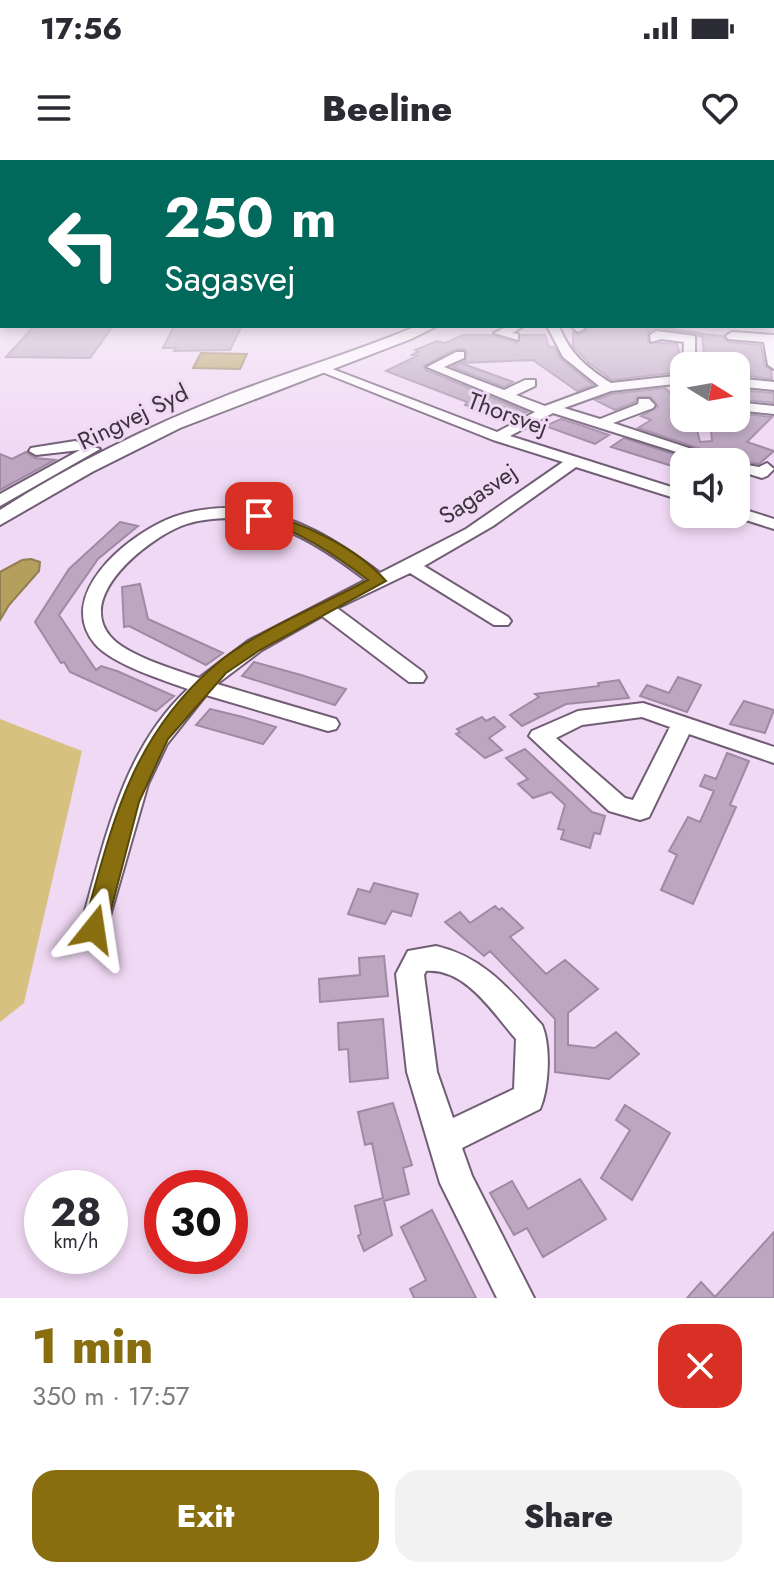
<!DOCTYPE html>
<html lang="en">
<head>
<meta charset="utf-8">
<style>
	body { margin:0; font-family:Jost,sans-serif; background:#f2f2f3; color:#2b2b33; height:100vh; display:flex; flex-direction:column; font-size:30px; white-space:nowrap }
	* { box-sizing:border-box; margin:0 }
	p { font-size:26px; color:#7c7c81 }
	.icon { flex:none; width:44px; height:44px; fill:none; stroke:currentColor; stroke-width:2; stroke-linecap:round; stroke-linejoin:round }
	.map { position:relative; height:1138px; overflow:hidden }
	.sheet { display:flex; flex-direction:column; background:#fff; flex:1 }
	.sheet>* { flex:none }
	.guide { position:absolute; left:0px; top:0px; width:774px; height:168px; box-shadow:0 4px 12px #0003; background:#00695c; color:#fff; overflow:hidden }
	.needle { width:52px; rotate:101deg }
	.tools { position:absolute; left:670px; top:192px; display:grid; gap:16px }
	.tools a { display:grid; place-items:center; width:80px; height:80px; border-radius:16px; background:#fff; box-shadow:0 4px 12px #0003; font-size:40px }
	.speed { position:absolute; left:24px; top:1010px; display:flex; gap:16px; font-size:40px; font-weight:700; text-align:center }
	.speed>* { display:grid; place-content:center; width:104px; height:104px; border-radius:50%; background:#fff; box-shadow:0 4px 12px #0003; line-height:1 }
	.speed small { font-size:20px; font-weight:400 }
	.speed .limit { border:12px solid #d22; background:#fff; color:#111 }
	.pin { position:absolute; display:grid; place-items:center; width:68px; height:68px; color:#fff; margin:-34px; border-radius:16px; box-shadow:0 4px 12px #0006 }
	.me { position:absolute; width:88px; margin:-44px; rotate:15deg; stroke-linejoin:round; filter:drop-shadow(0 0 6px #0008) }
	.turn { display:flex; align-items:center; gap:28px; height:168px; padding:0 32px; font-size:36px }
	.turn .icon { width:104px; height:104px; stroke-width:2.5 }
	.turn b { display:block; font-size:56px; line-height:68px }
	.round { display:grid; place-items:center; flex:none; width:84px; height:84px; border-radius:24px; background:#f2f2f3 }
	.overview { display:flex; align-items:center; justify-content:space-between; height:136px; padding:0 32px }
	h1 { font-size:48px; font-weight:800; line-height:60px; color:#886e0e }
	.primary-button { display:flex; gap:16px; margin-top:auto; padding:16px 32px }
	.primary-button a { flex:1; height:92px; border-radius:24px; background:#886e0e; color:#fff; font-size:32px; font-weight:800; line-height:92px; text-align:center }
	.primary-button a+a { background:#f2f2f3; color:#2b2b33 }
	.status { display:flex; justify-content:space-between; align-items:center; height:56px; padding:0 40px; background:#fff; direction:ltr }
	.status svg { height:22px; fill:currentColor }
	header { display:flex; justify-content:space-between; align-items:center; height:104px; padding:0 32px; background:#fff; font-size:36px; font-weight:800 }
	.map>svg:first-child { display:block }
	.green { fill:#d6c181 }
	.water { fill:#b59f5c; stroke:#917f53; stroke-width:2 }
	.building { fill:#bca6c0; stroke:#9f8aa4; stroke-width:2 }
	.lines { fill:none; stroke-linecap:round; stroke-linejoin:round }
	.minor-casing { stroke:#715e75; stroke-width:4 }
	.major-casing { stroke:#715e75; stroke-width:4 }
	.minor { fill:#fff; fill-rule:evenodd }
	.major { fill:#fff; fill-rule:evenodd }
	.route { fill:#886e0e; stroke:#584809; stroke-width:2 }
	.labels { text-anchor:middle; stroke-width:6; stroke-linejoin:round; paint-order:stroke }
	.far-street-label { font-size:24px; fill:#3d343f; stroke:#f0d9f4 }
</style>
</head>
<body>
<div class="status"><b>17:56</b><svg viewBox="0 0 49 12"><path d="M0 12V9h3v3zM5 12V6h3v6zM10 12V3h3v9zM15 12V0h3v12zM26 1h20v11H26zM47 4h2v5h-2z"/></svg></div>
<header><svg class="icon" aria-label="menu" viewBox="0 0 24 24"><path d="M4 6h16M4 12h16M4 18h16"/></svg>Beeline<svg class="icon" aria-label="heart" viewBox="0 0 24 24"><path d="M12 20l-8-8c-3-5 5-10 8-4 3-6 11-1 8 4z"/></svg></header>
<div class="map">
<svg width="774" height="1138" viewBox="0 0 774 1138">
	<rect width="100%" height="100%" fill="#f0d9f4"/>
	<path class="green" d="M0,559L82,591L24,843L0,862Z"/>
	<path class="water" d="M201,193L247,194L240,209L193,208Z
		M31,399L40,402L39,411L9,445L0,460V412L22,400Z"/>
	<path class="building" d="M34,166H113L90,198L6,197Z
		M174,166H242L230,190L174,191L176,188H163Z
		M586,166H666L665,168L700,173V176L654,168L648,172V182L677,184L680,195H676L681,212L612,220L589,203L573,186V172L579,175L587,170Z
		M702,174L723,176L728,182L761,185L765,206L771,210L772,219L750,216L749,206L705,203Z
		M463,175H492L517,183L521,175H545L549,187H554L561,199L593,225L577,231L533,200L461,203L513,222L504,227L452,207L465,201L467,192L464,189H455L424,206L426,210L527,252L505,260L465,245L467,242L386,211L417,196L412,195L418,192L415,190L437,181L445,183Z
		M665,228L677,240H684V258H694L700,282L712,281L710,258H736V253L772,257L747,282L774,291L759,304L731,299L638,268L651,260L641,256L658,247L651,237H637L635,242L615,250L595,240L612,234Z
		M752,231L774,233V243L736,239L740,232Z
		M561,259L583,266L609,275L595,284L545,266Z
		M624,278L698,302H676L672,306L611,287Z
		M26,292L35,298L55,300L0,330V294L12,299Z
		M120,362L138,366L98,399L59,455L96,510L101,506L117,511L174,536L156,551L70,512L64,502L61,503L35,462L69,409Z
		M140,424L148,459L223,493L206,505L129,466L124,467L122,427Z
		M254,502L301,515L346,529L335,545L242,516Z
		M678,517L701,525L687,552L640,536L647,525L669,533Z
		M619,520L629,538L566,544L522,566L510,555L539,537L535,534L599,526L598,523Z
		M744,541L774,550L765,573L730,564Z
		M210,549L243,557L276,567L263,584L196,565Z
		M482,557L486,561L494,557L505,567L489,578L502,590L485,598L456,574L460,572L457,569Z
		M525,589L592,652L605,656L600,674L594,673L590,688L561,679L564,670L558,669L565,645L551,632L533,638L518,624L528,619L506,598Z
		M727,593L749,601L730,645L736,647L693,744L661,730L677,695L669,691L688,657L700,662L714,631L700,626L705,615L716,619Z
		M374,723L418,734L411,756L392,751L385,764L348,754L358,729L370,732Z
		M495,746L499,750L502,748L523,768L510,777L546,814L565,800L598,829L568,853V885L595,888L616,872L639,894L609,919L555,912V859L490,791L484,796L445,762L460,752L470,763Z
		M384,796L388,836L320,842L319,819L360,815L359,798Z
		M383,859L388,918L350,922L348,889L339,890L338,863Z
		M393,943L412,1005L403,1008L409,1034L384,1041L392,1075L364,1091L358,1076L361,1074L355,1046L383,1038L372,983L365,985L358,952Z
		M625,945L670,973L632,1040L601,1018L630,970L616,960Z
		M580,1019L606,1059L543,1097L527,1068L514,1075L490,1033L512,1021L528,1049Z
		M432,1050L476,1138H414L410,1129L426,1120L401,1067Z
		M774,1072V1138H687L701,1122L715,1137Z"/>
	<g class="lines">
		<g class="minor-casing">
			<path id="minor" d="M508,166H524L512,173L518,174V180L494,173Z
				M547,166H559C569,193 587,208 611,223L684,215V223L611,231L564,248L600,259L638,244L639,239H649L655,245L653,248L613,263L731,302L759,307L767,303L774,309L767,316L762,318L736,310V302H708L553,253L510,276L684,331V341L576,307L493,366L424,406L508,457L511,461L508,465H494L410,413L337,448L423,512L426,517L423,522H409L322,456L262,490L217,524L336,559L339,564L336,569L328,571L206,535L167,584L148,624L104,777L94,780L84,777L80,769C104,685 121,591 188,529C163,520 112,504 95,484C55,436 125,378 166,360C189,350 219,346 244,349C296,354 340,383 380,413L466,369L563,302L493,280L312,208L322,205L497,272L535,252L427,207L456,192H464V198L444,207L504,230L525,220H535V226L516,235L545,246L599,226L563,197ZM236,358C286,362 328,391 366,420L248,481L199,518C176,510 125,495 110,476C76,435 147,380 181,366C198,359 218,358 236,358Z
				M571,166H583L584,169L578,172Z
				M656,171L695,176V206H683L684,182L661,179L651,182L650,175Z
				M732,172L774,175V209L768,205L764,182L728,179L726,176Z
				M736,218L774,222V230L736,226Z
				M736,242L774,246V254L736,250Z
				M75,281L100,289L0,346V334L80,290L36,295L29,291L31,288Z
				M736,347L774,359V369L730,355L736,354Z
				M643,543L774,587V603L689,574L649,657L640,660L609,651L529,576L532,571L578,551ZM642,557L670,567L633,640L625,638L556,578L582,565Z
				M436,786C484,797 510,830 542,865C551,886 549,928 540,949L462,988L472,1016L534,1138H497L440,1023L407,912L396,814L408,791ZM426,811C466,808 493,853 516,879L514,929L453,958L437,912L424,815Z"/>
		</g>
		<g class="major-casing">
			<path id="major" d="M417,166H437L411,179L180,268L92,312L0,365V350C72,304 149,266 228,235C291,211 355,192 417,166Z"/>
		</g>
		<use href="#minor" class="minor"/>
		<use href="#major" class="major"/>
	</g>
	<linearGradient id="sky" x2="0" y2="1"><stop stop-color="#93acb0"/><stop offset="0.45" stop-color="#f8eefa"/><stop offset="1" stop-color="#f8eefa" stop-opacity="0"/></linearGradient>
	<rect width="774" height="290" fill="url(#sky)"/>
	<path class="route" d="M259,352C302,362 356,387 386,421L260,490L226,513L168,579L139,642L106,769L102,775L94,778L86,775L83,769C112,666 129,580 214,506C253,472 322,445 368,420C334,394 297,369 254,358V353Z"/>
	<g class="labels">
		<g class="far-street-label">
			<text transform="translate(508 254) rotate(20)" y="8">Thorsvej</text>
			<text transform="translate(133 257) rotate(-26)" y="8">Ringvej Syd</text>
			<text transform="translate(478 334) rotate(-34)" y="8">Sagasvej</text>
		</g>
	</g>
</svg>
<div class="tools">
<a><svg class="needle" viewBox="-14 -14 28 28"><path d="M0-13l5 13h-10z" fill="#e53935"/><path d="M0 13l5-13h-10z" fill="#7c7c81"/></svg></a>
<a><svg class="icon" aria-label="sound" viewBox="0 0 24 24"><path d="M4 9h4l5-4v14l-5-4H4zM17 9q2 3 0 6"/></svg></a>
</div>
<div class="speed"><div>28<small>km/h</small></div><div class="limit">30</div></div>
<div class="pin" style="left:259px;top:356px;background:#d93025"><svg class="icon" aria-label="arrive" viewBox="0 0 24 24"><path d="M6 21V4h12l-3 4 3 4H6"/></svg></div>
<svg class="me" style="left:94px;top:769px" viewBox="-20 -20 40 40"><path d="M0-17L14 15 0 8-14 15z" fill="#886e0e" stroke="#fff" stroke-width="4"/></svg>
<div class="guide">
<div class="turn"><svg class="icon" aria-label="left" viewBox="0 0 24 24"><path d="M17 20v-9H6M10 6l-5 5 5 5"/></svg><div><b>250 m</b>Sagasvej</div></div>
</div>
</div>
<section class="sheet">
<div class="overview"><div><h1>1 min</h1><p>350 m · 17:57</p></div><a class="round" style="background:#d93025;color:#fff"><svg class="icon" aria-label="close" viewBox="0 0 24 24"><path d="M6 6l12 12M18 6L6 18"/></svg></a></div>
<div class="primary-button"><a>Exit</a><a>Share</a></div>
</section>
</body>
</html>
